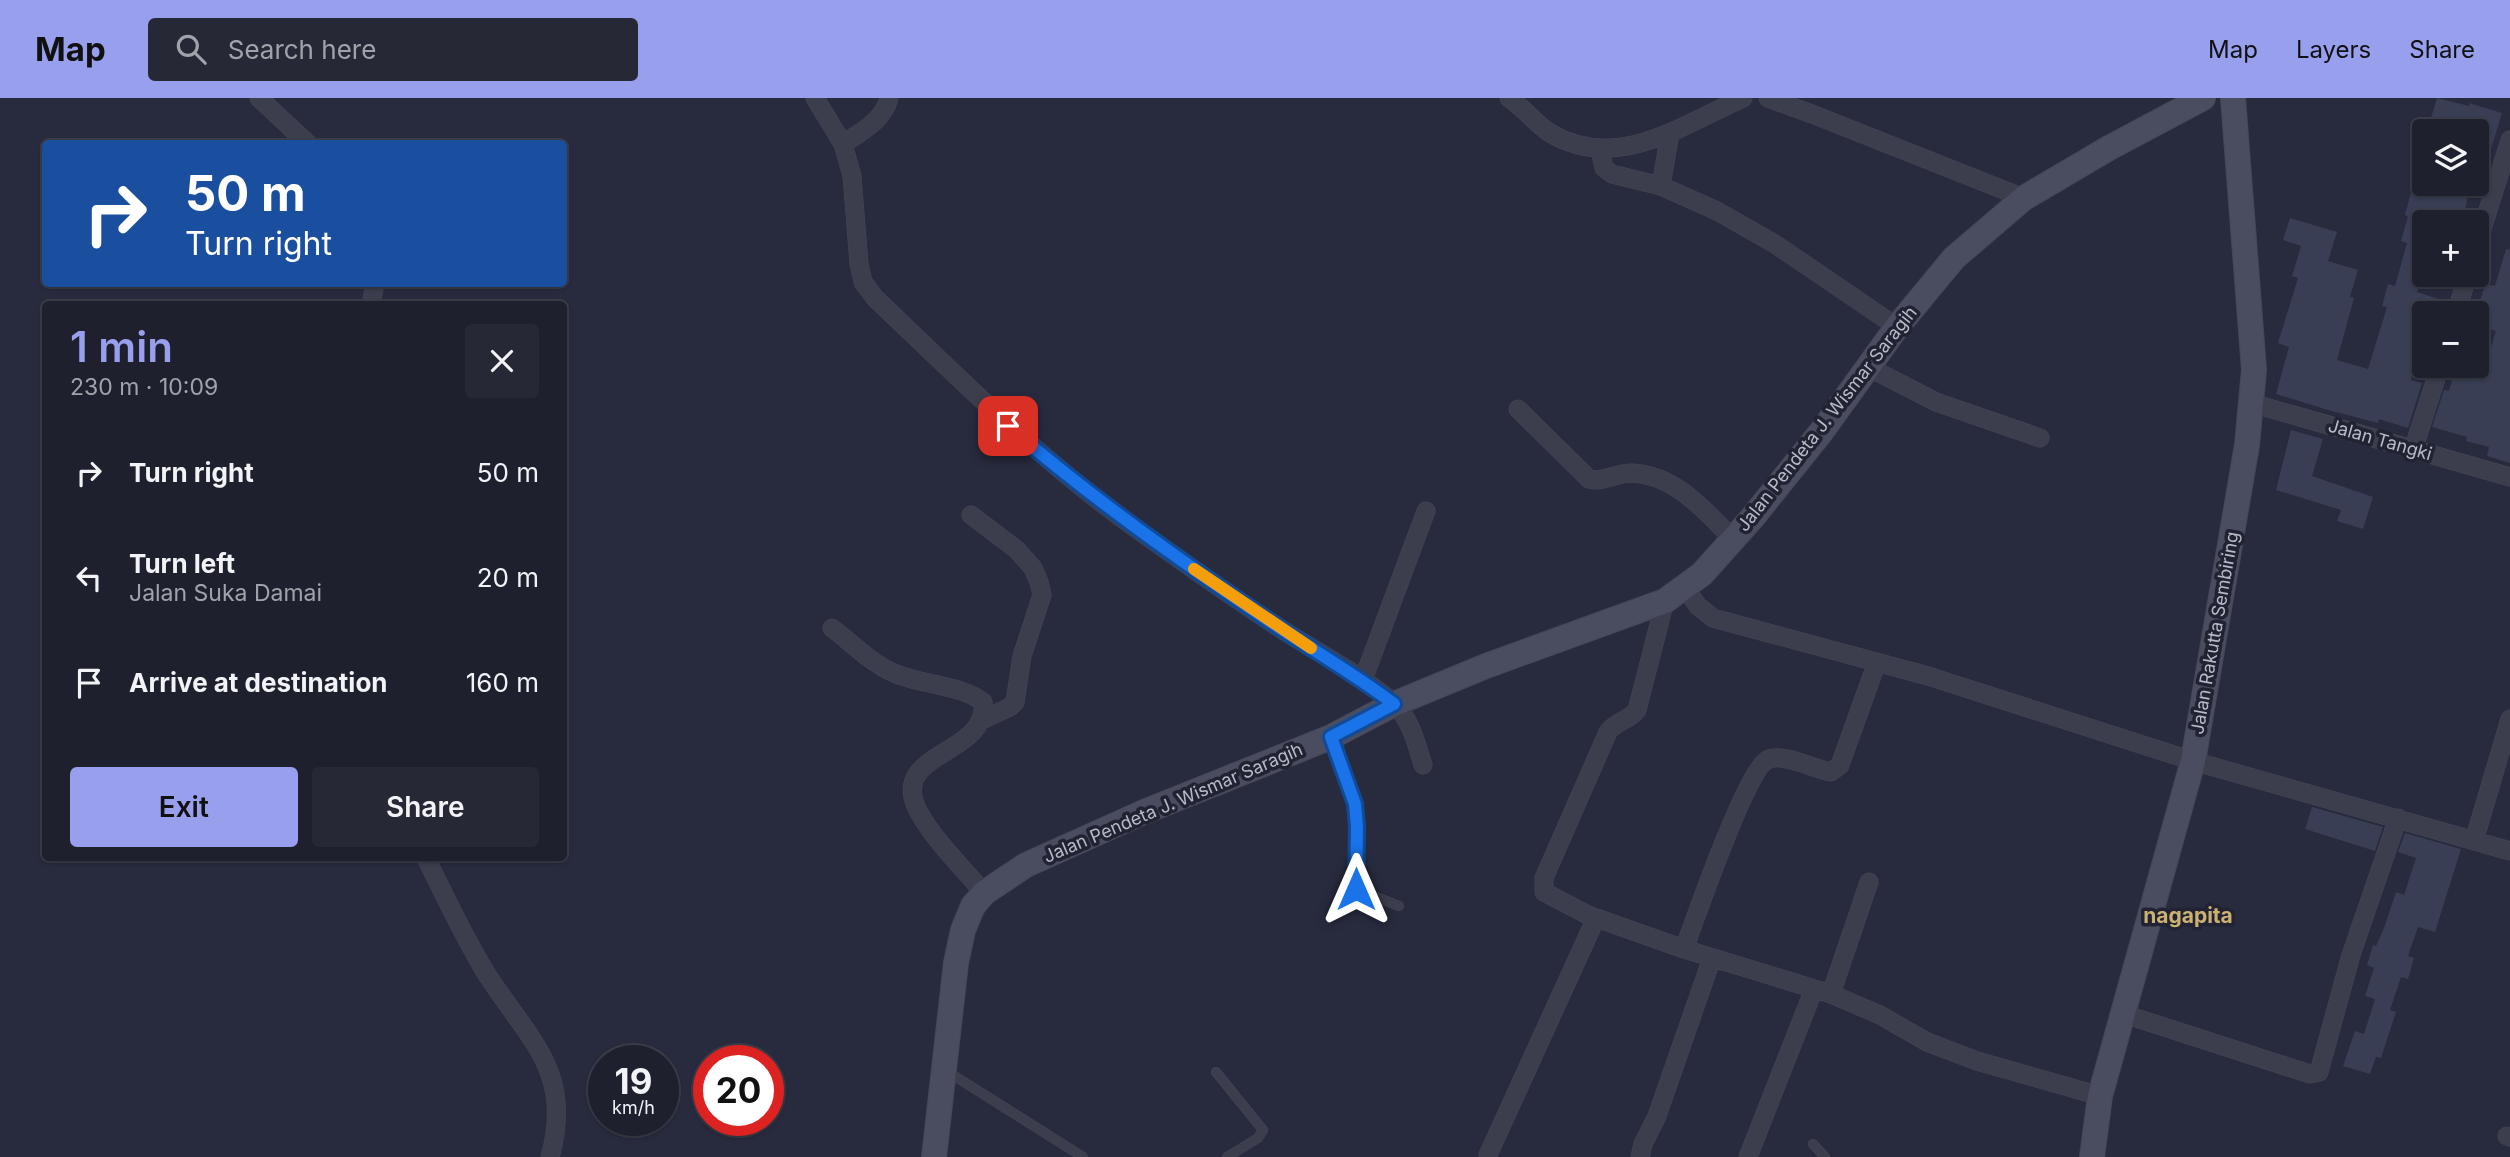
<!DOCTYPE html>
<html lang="en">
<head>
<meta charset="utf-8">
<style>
	body { margin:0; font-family:Inter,sans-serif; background:#262836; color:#f1f3f6; height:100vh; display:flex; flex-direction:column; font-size:26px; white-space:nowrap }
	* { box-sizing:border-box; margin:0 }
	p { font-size:23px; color:#a1a3aa }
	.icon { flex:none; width:38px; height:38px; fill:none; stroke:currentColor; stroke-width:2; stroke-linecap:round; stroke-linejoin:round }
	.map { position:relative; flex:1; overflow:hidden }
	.panel { position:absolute; left:42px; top:203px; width:525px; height:560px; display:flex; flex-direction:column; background:#1e202e; border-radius:7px; box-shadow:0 2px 5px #0004,0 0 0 2px #3c3e4a }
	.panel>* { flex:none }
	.top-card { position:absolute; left:42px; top:42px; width:525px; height:147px; border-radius:7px; box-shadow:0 2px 5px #0004,0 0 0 2px #3c3e4a; background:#1a4fa0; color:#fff; overflow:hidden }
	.tools { position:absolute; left:2412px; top:21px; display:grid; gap:14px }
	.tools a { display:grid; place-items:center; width:77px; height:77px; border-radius:7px; background:#1e202e; box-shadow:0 2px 5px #0004,0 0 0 2px #3c3e4a; font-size:35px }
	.speed { position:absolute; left:588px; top:947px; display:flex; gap:14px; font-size:35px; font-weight:700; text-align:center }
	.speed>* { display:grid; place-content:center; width:91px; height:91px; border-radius:50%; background:#1e202e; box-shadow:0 2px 5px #0004,0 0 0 2px #3c3e4a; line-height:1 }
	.speed small { font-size:18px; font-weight:400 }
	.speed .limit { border:10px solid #d22; background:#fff; color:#111 }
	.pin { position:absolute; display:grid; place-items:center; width:60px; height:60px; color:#fff; margin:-30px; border-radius:14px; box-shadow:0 4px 10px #0006 }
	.me { position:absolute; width:77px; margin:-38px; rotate:0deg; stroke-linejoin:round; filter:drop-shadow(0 0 5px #0008) }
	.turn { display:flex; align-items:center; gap:24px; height:147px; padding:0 28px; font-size:32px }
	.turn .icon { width:91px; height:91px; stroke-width:2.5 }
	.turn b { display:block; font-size:49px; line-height:60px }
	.round { display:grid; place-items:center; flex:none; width:74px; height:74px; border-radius:7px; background:#262836 }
	.head { display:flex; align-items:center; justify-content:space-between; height:119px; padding:0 28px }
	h1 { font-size:42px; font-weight:600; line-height:52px; color:#98a0ee }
	.cta { display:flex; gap:14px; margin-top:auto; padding:14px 28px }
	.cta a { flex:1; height:80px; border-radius:7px; background:#98a0ee; color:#111; font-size:28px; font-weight:600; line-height:80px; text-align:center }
	.cta a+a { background:#262836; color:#f1f3f6 }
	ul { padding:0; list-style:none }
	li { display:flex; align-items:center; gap:21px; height:105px; padding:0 28px }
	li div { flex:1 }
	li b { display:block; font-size:26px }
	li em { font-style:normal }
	header { display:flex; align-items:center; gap:42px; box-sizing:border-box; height:98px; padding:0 35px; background:#98a0ee; color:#111 }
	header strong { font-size:33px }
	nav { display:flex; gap:38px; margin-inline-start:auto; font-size:24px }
	.search { width:490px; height:63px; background:#262836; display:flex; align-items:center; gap:18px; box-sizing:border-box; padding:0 24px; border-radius:7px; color:#a1a3aa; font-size:26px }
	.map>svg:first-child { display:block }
	.building { fill:#3a3e54 }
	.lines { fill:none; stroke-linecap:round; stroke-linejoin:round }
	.lane-casing { stroke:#454757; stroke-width:10 }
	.street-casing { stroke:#454757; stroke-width:19 }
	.secondary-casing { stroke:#454757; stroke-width:26 }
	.lane { stroke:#3c3e4e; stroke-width:9 }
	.street { stroke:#3c3e4e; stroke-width:18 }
	.secondary { stroke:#4a4c60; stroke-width:24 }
	.route-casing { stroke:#114b97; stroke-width:18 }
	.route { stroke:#1a73e8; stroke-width:12 }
	.slow { stroke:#f59e0b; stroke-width:12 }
	.labels { text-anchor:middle; stroke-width:7; stroke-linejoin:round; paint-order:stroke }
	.street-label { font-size:18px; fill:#b8bac9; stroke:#212333 }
	.quarter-label { font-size:21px; font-weight:bold; fill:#cbb271; stroke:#212333 }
</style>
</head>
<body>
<header>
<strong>Map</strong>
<div class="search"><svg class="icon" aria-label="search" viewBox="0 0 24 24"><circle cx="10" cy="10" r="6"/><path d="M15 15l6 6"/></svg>Search here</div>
<nav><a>Map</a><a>Layers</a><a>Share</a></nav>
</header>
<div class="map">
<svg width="2510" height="1059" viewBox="0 0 2510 1059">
	<rect width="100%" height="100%" fill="#282b3e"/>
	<path class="building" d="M2437,0L2469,8V5L2502,15L2480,87H2476V33H2427Z
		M2441,86H2471L2462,124H2424V172L2417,194L2441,202L2437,215H2424V238L2411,282L2422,285L2408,330L2379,321L2378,325L2328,312L2276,296L2289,249L2278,245L2298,180L2292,178L2301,148L2283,142L2290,120L2337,134L2328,163L2358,172L2350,199L2354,200L2337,262L2368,271L2387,209L2382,208L2388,186L2395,188L2407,145L2401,143L2408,118L2405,117L2412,91L2437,99Z
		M2506,151L2510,152V365L2487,358L2489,349L2466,343L2467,339L2432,329L2444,292L2449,293L2456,268L2483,275L2496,233L2476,227V217L2485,186L2495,188Z
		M2291,332L2323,341L2312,378L2373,399L2363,431L2337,423L2341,412L2276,392Z
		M2312,709L2383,729L2375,753L2305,731Z
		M2405,735L2461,751L2435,834L2418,829L2408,858L2414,860L2408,881L2401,879L2390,912L2396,914L2381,960L2376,959L2370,976L2343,968L2355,933L2364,936L2375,901L2365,898L2374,870L2367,867L2373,847L2376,848L2384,830L2396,794L2404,797L2416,760L2398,754Z"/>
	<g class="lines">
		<g class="lane-casing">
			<path id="lane" d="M1332,640L1355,706L1357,729L1356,791L1399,808
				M945,972L1083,1059
				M1216,974L1263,1032L1258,1040L1227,1059
				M1813,1046L1825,1059"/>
		</g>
		<g class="street-casing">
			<path id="street" d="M259,0L308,46
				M815,0L843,46L852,78L859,166L863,184L875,200C960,281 1042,364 1138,432C1184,465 1231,498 1278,529C1316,554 1359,575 1393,605C1411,621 1416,645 1423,667
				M1509,0C1524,10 1535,25 1550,35C1617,75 1682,27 1743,0
				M1768,0L1812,16L2024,100
				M843,46C861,34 884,22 889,0
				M1600,52L1604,70L1612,76L1661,88L1717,113L1775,146L1897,229
				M1661,88L1670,35
				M2476,150L2510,42
				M371,206L375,186
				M2456,215L2468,177
				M1868,269L1936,304L2040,340
				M2251,305L2510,379
				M1518,311L1589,381C1602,385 1616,375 1631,375C1675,376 1705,413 1733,441
				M2413,352L2440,268
				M971,417L1017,452L1033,470L1039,484L1042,497L1022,558L1015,604L1010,609L980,623
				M1685,490L1698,508L1713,520L1928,578L2193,663L2510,753
				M1665,503L1637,612C1629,623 1615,623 1608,634L1544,780V794L1588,817L1684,851L1831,896L1880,917L1927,944L1977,963L2100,998
				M832,530C852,545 871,565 894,575C921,587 962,587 983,604C989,656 895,653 915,706C926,734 964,771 984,795
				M1363,582L1426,413
				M2474,743L2510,621
				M426,760C445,798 463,838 486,875C528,941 574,973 550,1059
				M1684,851C1695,822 1747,669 1769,661C1784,655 1814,671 1831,674L1840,667L1877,564
				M1831,896L1869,784
				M2124,916L2310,976L2319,974L2351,857L2398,720
				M2507,1038L2510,1039
				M1488,1057L1596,820
				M1640,1059L1643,1046L1657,1018L1712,860
				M1748,1059L1814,891"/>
		</g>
		<g class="secondary-casing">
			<path id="secondary" d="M934,1059L956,865L963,832L973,808L984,795L1026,767L1144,714L1331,639L1394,606L1486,568L1665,503L1702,476L1753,419L1822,333L1897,229L1954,160L2024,100L2109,50L2203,0
				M2092,1059L2100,998L2193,663L2247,347L2254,272L2233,0"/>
		</g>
		<use href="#lane" class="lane"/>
		<use href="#street" class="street"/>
		<use href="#secondary" class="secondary"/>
	</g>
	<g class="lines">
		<g class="route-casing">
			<path id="route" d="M1008,328C1093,401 1182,464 1274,526C1314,553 1356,577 1394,606L1331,639L1355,706L1357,729L1356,791"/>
		</g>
		<use href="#route" class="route"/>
		<path class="slow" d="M1194,471L1311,550"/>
	</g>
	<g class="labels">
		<g class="street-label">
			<text transform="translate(1827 321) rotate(-52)" y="6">Jalan Pendeta J. Wismar Saragih</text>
			<text transform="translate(2380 342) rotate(16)" y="6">Jalan Tangki</text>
			<text transform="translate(2215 535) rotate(-80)" y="6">Jalan Rakutta Sembiring</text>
			<text transform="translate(1173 705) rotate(-23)" y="6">Jalan Pendeta J. Wismar Saragih</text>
		</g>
		<g class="quarter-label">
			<text x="2188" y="825">nagapita</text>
		</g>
	</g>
</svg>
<div class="tools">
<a><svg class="icon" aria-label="layers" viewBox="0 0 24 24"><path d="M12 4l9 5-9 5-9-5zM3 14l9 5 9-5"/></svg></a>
<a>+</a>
<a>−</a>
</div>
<div class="speed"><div>19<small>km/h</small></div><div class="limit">20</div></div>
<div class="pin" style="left:1008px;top:328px;background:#d93025"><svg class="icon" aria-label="arrive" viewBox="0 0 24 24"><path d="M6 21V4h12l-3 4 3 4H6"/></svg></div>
<svg class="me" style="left:1356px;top:791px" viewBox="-20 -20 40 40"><path d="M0-17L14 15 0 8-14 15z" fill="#1a73e8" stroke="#fff" stroke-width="4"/></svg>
<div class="top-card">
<div class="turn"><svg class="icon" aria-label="right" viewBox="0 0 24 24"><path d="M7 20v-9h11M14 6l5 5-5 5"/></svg><div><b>50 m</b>Turn right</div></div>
</div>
<section class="panel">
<div class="head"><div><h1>1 min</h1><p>230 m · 10:09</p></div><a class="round"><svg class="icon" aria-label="close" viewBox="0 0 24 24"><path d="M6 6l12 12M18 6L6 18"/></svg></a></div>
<ul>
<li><svg class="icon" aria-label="right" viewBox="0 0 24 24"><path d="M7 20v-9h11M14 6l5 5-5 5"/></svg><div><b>Turn right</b></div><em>50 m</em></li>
<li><svg class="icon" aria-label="left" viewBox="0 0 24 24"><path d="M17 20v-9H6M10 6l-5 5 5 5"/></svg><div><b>Turn left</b><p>Jalan Suka Damai</p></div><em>20 m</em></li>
<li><svg class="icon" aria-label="arrive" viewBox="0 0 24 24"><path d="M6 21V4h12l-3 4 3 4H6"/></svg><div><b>Arrive at destination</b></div><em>160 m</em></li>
</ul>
<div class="cta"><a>Exit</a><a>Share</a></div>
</section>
</div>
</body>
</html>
